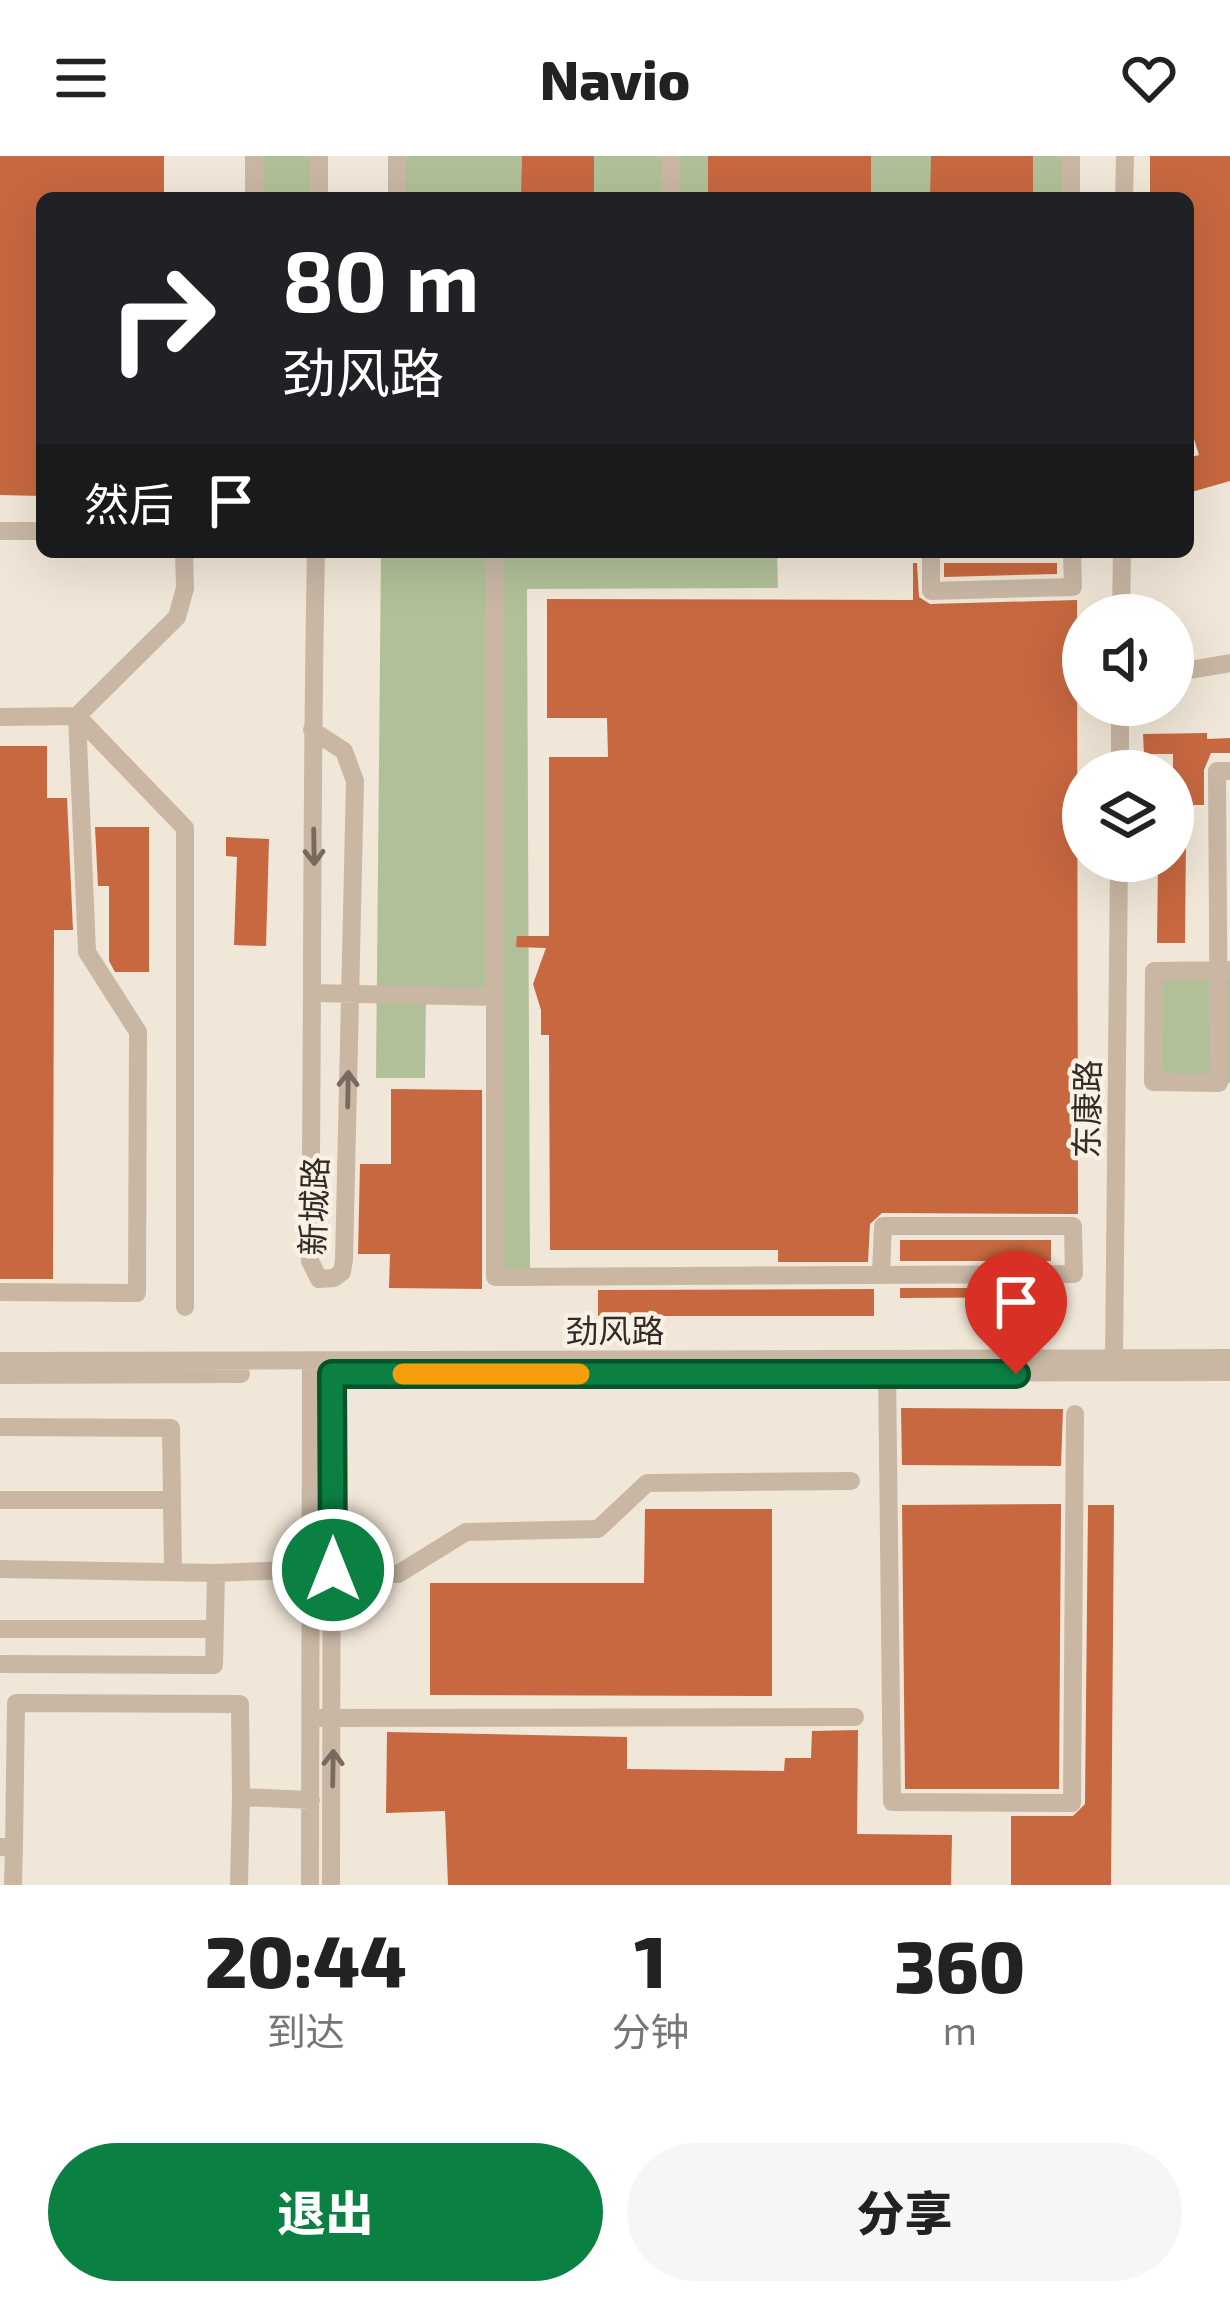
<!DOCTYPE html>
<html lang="zh">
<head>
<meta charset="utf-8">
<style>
	body { margin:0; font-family:"Exo 2","Noto Sans SC",sans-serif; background:#f6f6f6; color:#222; height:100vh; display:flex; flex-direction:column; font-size:45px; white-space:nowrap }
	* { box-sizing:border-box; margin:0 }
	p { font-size:39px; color:#767676 }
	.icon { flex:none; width:66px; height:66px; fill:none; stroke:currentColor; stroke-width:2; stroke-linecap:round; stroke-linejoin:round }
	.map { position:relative; height:1729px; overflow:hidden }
	.details { display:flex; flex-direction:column; background:#fff; flex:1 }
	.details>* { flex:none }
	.hud { position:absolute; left:36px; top:36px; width:1158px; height:366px; border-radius:18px; box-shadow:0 12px 48px #0002; background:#202124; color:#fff; overflow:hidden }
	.tools { position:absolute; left:1062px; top:438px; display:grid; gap:24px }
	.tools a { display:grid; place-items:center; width:132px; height:132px; border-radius:50%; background:#fff; box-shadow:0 12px 48px #0002; font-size:60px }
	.pin { position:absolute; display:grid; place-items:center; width:102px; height:102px; color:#fff; margin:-123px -51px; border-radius:50% 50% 50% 0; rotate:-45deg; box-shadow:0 0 12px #0007 }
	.pin .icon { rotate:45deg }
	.me { position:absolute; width:132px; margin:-66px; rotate:0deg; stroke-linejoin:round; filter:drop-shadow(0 0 9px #0008) }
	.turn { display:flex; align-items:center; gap:42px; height:252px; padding:0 48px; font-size:54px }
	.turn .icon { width:156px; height:156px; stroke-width:2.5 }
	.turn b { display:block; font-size:84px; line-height:102px }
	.then { display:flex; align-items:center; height:114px; padding:0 48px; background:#0003; gap:24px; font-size:45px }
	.eta { display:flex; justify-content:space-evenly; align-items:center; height:204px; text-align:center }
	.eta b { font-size:72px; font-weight:800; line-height:84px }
	.primary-button { display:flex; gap:24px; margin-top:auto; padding:24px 48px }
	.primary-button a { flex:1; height:138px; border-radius:72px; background:#0b8043; color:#fff; font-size:48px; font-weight:800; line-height:138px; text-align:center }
	.primary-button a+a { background:#f6f6f6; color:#222 }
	header { display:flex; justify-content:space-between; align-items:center; height:156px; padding:0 48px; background:#fff; font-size:54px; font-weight:800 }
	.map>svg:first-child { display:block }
	.green { fill:#b1c098 }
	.building { fill:#c76840 }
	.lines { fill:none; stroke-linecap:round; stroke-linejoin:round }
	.minor { stroke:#c9b7a4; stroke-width:18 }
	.oneway { stroke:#786a5f }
	.route-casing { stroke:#07532c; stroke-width:30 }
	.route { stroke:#0b8043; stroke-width:21 }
	.slow { stroke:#f59e0b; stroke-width:21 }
	.labels { text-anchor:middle; stroke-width:9; stroke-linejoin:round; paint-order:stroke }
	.street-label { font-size:33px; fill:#352b26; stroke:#f9f1e4 }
</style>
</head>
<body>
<header><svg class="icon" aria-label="menu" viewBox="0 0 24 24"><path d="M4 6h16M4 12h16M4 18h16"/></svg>Navio<svg class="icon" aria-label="heart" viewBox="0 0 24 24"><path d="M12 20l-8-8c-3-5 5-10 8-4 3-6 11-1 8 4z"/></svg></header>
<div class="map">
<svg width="1230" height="1729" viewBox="0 0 1230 1729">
	<rect width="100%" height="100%" fill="#f1e7d8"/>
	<path class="green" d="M254,0H319V42H254Z
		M397,0H1071V42H397Z
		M381,396H777L778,432L527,433L530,1121H495L494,841L426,840L425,922H376Z
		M1230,814V927L1153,926L1154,815Z"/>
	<path class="building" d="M0,0H164V42H42V340L0,339Z
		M522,0H594V42H521Z
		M708,0H871V42H708Z
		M931,0H1033V42H930Z
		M1150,0H1230V325L1188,337V302L1199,299L1190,270L1193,269V195H1188V42H1150Z
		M913,407H917L919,441L930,448L1077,444L1078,1058L882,1057L870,1068L868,1106H778V1094H550L549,879H541V854L533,828L546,792L516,791L517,780H549V601H608L607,562H547V443L913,444Z
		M944,407H1057V418L944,421Z
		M1207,577V583L1230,582V597H1211L1204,614V649H1173V598H1144L1143,578Z
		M0,590H47V642H67L73,774H54L53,1123H0Z
		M95,671H149V816H115L109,805V730H98Z
		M1173,680H1186L1185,787H1157L1158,705H1173Z
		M226,681L269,683L266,790L234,789L237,701L226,700Z
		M391,933L482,934V1133L389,1132L390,1098H358L360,1008H391Z
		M900,1084H1051V1105H900Z
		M900,1132H1051V1141L900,1142Z
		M874,1133V1160H598V1134Z
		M901,1252L1063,1253L1061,1310L902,1309Z
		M1061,1348L1059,1633H905L902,1349Z
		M1088,1349H1114L1111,1729H1011V1660H1073L1085,1648Z
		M645,1353H772V1540L430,1539V1427H644Z
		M858,1574L857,1678L952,1679L951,1729H448L445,1655L386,1657L387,1576L627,1581V1613L784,1615L785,1602H811L812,1575Z"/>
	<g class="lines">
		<path class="minor" d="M254,0V42
			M397,0V42
			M1071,0V42
			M319,42V0
			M670,42L671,0
			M1124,42L1125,0
			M0,375H42
			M931,396V435L1073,431L1072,396
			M1121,459L1122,396
			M1173,517L1230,507
			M0,561L77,560L185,672V1151
			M312,574L344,595L355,625L344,1104L342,1116L334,1122L319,1123L310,1105C313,868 311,632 316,396
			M1120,615V549
			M1230,615H1217L1219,927L1153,926L1154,815L1230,814
			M314,837L495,841V1121L1074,1118L1073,1070H883L881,1117
			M495,841V396
			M0,1136L137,1137L138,876L87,796L77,560L177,461L185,432L184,396
			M1114,1203L1119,705
			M0,1205L1230,1202
			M887,1210L892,1646L1072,1647L1075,1258
			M479,1218L1230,1216
			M0,1219L241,1218
			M0,1271L171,1272L173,1416
			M0,1344H172
			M0,1413L216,1417L311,1413L398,1418L466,1376L598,1373L647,1327L851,1325
			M0,1473H215
			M0,1508L214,1509L216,1417
			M312,1562L855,1561
			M14,1690L16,1547L240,1548L241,1641
			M0,1691L14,1690L13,1729
			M239,1729L241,1641L311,1644
			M310,1729L311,1206
			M331,1729L332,1206"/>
	</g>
	<defs><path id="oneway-shaft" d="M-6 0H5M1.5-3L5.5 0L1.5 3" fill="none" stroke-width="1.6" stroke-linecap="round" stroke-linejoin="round" transform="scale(3)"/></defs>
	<g class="oneway">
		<use href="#oneway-shaft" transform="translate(314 691) rotate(89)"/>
		<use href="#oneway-shaft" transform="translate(348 933) rotate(-89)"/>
		<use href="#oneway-shaft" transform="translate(333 1612) rotate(-89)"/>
	</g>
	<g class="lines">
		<g class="route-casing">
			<path id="route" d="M333,1414L332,1218H1016"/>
		</g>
		<use href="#route" class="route"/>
		<path class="slow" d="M403,1218H579"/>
	</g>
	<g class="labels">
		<g class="street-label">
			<text transform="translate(1087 953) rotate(-89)" y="12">东康路</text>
			<text transform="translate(314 1050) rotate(-88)" y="12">新城路</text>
			<text x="615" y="1187">劲风路</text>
		</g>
	</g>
</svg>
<div class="tools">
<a><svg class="icon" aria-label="sound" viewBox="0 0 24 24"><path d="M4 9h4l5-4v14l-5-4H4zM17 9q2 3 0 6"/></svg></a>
<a><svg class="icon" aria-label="layers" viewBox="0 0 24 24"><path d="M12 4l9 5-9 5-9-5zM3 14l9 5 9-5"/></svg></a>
</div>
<div class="pin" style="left:1016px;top:1218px;background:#d93025"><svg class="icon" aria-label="arrive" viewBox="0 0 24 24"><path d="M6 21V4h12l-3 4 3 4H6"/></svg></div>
<svg class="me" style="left:333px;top:1414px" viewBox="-20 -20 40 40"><circle r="17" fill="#0b8043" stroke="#fff" stroke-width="3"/><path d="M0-11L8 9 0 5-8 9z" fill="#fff"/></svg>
<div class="hud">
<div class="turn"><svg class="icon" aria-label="right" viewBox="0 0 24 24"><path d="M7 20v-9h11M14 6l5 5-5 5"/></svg><div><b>80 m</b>劲风路</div></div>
<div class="then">然后<svg class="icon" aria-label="arrive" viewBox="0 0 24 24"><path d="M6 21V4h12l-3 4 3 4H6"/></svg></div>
</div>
</div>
<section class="details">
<div class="eta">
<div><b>20:44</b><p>到达</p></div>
<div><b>1</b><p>分钟</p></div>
<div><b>360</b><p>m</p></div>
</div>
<div class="primary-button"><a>退出</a><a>分享</a></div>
</section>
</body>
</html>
